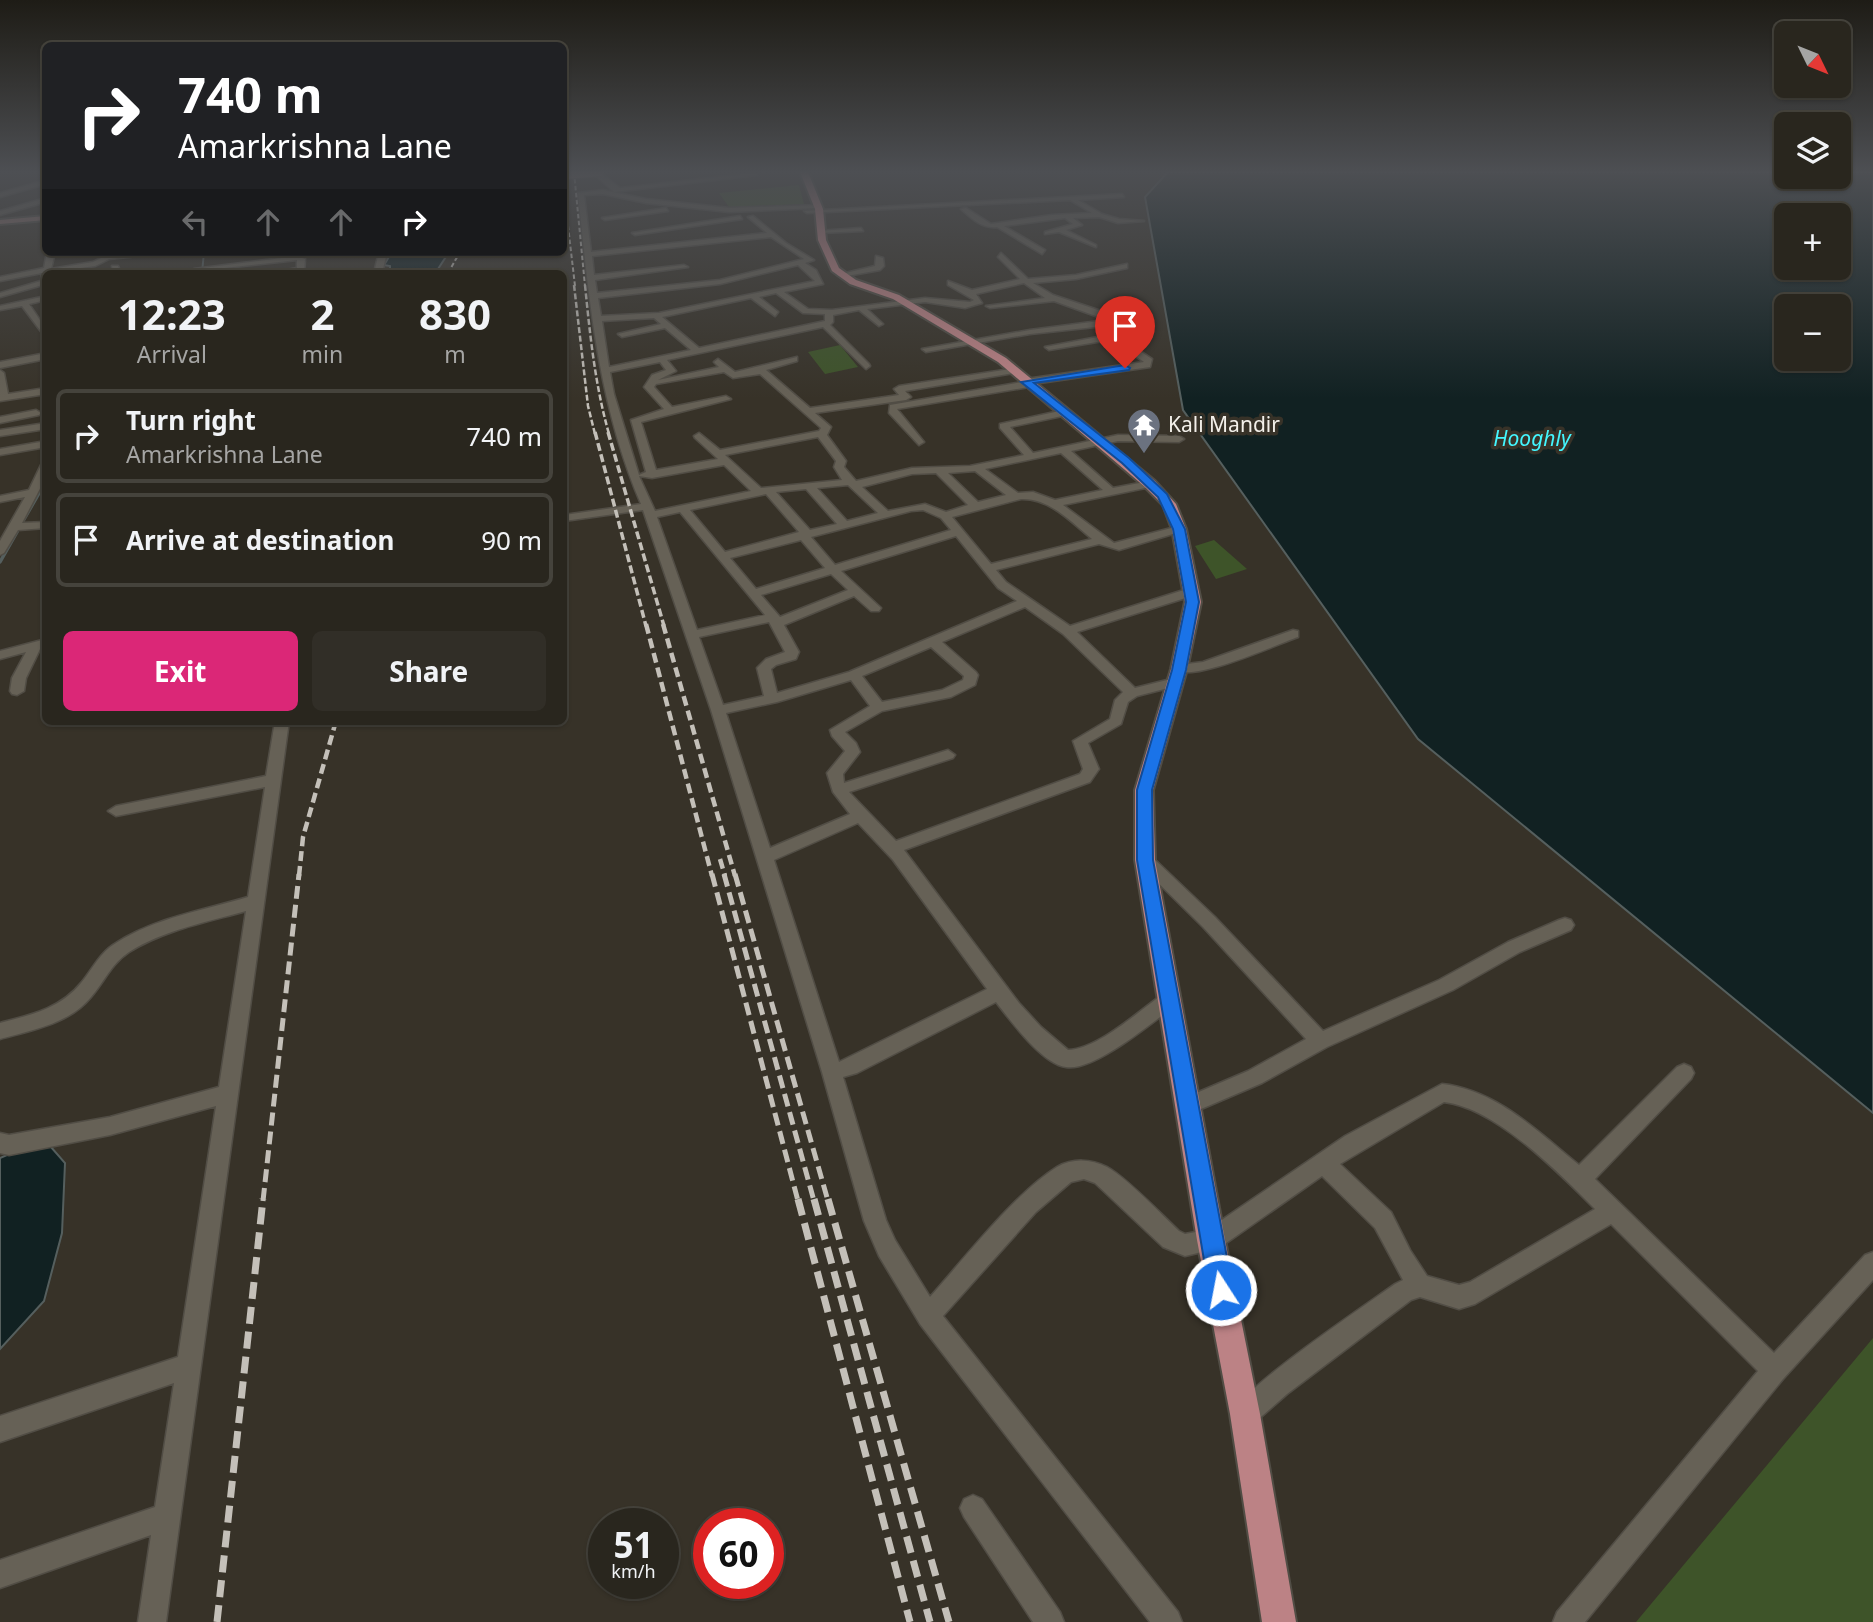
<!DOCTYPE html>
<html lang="en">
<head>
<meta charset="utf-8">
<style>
	body { margin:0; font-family:"Noto Sans",sans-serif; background:#312e27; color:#f1f3f6; height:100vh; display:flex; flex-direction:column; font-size:26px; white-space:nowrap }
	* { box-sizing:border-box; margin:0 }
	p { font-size:23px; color:#a5a5a4 }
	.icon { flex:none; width:38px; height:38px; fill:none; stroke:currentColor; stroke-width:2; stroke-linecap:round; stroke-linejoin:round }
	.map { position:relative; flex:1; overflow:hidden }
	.drawer { position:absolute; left:42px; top:270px; width:525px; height:455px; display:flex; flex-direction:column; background:#29261e; border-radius:10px; box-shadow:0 2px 5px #0004,0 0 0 2px #45433c }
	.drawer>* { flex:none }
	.guide { position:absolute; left:42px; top:42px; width:525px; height:214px; border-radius:10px; box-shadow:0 2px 5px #0004,0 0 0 2px #45433c; background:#202124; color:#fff; overflow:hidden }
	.needle { width:46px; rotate:133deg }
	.controls { position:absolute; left:1774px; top:21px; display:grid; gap:14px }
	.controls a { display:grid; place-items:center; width:77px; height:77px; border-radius:10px; background:#29261e; box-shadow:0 2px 5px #0004,0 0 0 2px #45433c; font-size:35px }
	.speed { position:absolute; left:588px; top:1508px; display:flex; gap:14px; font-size:35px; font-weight:700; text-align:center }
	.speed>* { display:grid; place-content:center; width:91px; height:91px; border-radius:50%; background:#29261e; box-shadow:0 2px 5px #0004,0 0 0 2px #45433c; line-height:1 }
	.speed small { font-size:18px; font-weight:400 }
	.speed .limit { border:10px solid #d22; background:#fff; color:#111 }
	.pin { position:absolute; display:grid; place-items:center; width:60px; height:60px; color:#fff; margin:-72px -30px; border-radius:50% 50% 50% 0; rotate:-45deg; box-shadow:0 0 7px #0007 }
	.pin .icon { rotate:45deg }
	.me { position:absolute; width:77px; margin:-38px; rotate:349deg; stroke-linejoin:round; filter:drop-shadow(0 0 5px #0008) }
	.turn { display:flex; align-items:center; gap:24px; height:147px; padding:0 21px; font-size:32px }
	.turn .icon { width:91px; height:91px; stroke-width:2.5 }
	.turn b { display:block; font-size:49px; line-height:60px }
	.lanes { display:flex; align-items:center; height:66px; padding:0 21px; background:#0003; justify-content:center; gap:35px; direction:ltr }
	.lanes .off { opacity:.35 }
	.eta { display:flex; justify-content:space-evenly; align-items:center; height:119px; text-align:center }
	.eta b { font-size:42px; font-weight:700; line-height:49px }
	.button { display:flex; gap:14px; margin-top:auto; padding:14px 21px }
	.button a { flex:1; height:80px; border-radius:10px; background:#db2777; color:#fff; font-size:28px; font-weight:700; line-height:80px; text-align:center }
	.button a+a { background:#312e27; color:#f1f3f6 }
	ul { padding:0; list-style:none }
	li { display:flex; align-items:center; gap:21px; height:94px; margin:0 14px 10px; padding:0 7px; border:4px solid #45433c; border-radius:10px }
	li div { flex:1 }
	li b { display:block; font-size:26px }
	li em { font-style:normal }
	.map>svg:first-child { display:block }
	.green { fill:#3e5429 }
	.water { fill:#112122; stroke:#555f5e; stroke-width:2; fill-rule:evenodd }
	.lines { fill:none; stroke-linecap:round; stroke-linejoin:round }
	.stream-far1 { stroke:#555f5e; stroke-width:2 }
	.stream { stroke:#555f5e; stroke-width:3.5 }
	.minor-casing { stroke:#514d45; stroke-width:3 }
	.secondary-casing { stroke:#514d45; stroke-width:4 }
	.primary-casing { stroke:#514d45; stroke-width:4 }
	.minor { fill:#666156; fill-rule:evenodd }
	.secondary { fill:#91726e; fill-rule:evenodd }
	.primary { fill:#bc8285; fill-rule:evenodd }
	.rail-far5 { stroke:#c4c0b9; stroke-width:2; stroke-dasharray:4.5 2.5; stroke-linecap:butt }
	.rail-far4 { stroke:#c4c0b9; stroke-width:2.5; stroke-dasharray:6 2.5; stroke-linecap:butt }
	.rail-far3 { stroke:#c4c0b9; stroke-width:3.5; stroke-dasharray:8 3.5; stroke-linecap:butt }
	.rail-far2 { stroke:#c4c0b9; stroke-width:4.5; stroke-dasharray:10 5; stroke-linecap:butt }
	.rail-far1 { stroke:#c4c0b9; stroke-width:5; stroke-dasharray:13 6; stroke-linecap:butt }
	.rail { stroke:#c4c0b9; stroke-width:7; stroke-dasharray:17 8; stroke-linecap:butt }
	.secondary-bridge-casing { stroke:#514d45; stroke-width:10; stroke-linecap:butt }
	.secondary-bridge { stroke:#91726e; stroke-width:8 }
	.route { fill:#1a73e8; stroke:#114b97; stroke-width:2 }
	.labels { text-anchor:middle; stroke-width:7; stroke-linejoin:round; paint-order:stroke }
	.far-poi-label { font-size:21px; fill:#f3f0ea; stroke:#373228; text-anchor:start }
	.far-water-label { font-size:21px; font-style:italic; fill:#43f6fe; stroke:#373228 }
</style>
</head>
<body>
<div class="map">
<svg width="1873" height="1622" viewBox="0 0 1873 1622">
	<rect width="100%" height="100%" fill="#373228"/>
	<path class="green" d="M799,185L804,204L729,207L719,193Z
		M840,345L858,367L825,374L808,352Z
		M1214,540L1247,569L1216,579L1195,546Z
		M1873,1338V1622H1636Z"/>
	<path class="water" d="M1168,172H1787V177H1839V172H1873V1113L1418,739L1183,410L1145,197ZM1787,215H1839V268H1787ZM1787,306H1839V359H1787Z
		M392,252H449L438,269L390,273V266L384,265Z
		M44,1139L65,1163L62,1233L44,1301L0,1349V1158Z"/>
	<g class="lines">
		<path class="stream-far1" d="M202,273L204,252"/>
		<path class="stream" d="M23,521L46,481
			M0,562L17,532"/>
		<g class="minor-casing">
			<path id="minor" d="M592,172H599L620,188L754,173L757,175L614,192Z
				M46,180V184L0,197V193Z
				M603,190L646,199L729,208L820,205L818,208L729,212L646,203L603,194L584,195L591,252L767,233L748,217L753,216L786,243L814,260L805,263L816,270L823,284L784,292L808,309L832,310L925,298L970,302L974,300L948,285V281L972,290L1020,279L998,257L1001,253L1028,279L1076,275L1127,264V268L1076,279L1033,283L1053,295L1101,311L1142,310L1139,314L1110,315L1128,333L1131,345L1152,359L1150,367L1033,384L1029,387L897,409L924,442L919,445L889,413L890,405L1022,382L1026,379L1144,362L1124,348L1121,338L1049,350L1045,347L1119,333L1113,325L1030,334L926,352L922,349L1030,330L1107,320L1054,301L990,308L986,306L1045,298L1024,283L976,294L982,303L965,308L925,302L867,309L883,324L879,326L859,310L833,315V322L830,325L869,364L870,366L866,369L823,327L667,360L676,371L658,380L719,367L714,362L718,359L735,372L797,357V361L766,370L810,408L899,395L894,389L899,386L1017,368L1018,370L1014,373L905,391L911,397L906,400L815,413L831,427L827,435L846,461L844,467L856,481L912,468L970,466L1024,455L1000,428V424L1064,410L1069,413L1067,415L1010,427L1033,453L1118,435L1179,436L1184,439L1179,442L1118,441L1071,451L1113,488L1150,481L1155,484L1150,487L1063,505L1114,543L1179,526L1183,527V531L1119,550L1099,544L996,570L1006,582L1070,626L1187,589H1195V595L1077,632L1135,688L1175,678L1182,682L1180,685L1137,696L1128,702L1121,724L1088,743L1099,769L1090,782L904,850L1019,1003L1041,1027L1068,1050C1098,1049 1139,1011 1163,994L1170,991L1177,994L1179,999L1177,1004C1154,1021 1094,1072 1066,1067C1042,1064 1011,1021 996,1002L857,1073L843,1077L886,1220L895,1240L930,1297C965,1258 1014,1194 1057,1167C1073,1158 1091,1159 1107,1167C1126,1177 1162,1215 1179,1231L1185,1234L1207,1230L1345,1136L1442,1084C1497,1090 1538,1132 1579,1165L1677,1067L1684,1064L1691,1067L1694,1073L1691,1079L1595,1179L1774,1353L1865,1255L1873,1252V1280L1783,1379L1585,1622H1553L1557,1612L1758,1371L1611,1224L1475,1304L1459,1309L1420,1297L1411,1300L1287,1394L1254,1423L1245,1427L1236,1423L1232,1414C1244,1386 1363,1307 1395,1284L1403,1280L1375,1228L1322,1176L1219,1248L1185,1256L1163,1247L1095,1183L1084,1179L1071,1182L1036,1212L943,1316L1178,1612L1182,1622H1150L920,1324L879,1256L864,1221L822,1072L711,710L643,510L564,521V515L641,504C598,405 589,298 578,193ZM771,237L804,259L720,280L597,293L595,280L688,267L684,265L594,275L592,256ZM798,265L815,281L659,313L601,316L598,298L720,284ZM776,293L803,313L825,314V321L699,348L662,317L751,298L775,316L778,312L759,297ZM654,318L661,324L618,334L622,337L665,328L691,350L609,367L602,321ZM660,362L666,370L652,375L644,387L664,409L631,420L646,472L639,475L614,394L610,372ZM724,372L733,378L760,374L821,428L819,431L720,450L699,433L694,436L695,438L718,459L656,470L641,422L731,399L726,396L672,407L654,387L656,384ZM818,437L836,461L834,467L842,480L761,488L725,455ZM1061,453L1103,490L1055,500L1033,492L1018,493L985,469ZM724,465L751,491L655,511L639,476L652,478ZM975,471L1006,495L978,502L948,473ZM936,473L968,505L946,512L925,504L888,511L862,487L912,474ZM848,485L878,513L847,521L817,488ZM806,489L837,524L810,530L776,492ZM766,494L799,532L725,552L690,510ZM1021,499C1050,498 1071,522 1092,539L991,564L952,517ZM923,510L941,518L951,530L835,565L811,537L911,511ZM680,512L765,615L697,630L657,517ZM956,536L998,588L1017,601L849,672L777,693L771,669L776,665L796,659L799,652L784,625L854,596L871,611H879L881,608L841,571ZM801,540L825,568L756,589L730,558ZM831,574L848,590L780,617L761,595ZM1025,607L1063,634L1123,692L1115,700L1110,719L1073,741L1083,769L1080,774L896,841L849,792L953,758L955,755L948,750L844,783L843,774L860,752L856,743L845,732L882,711L951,697L975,685L978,675L976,672L942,642ZM769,622L785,652L766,659L757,668L764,696L723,705L699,637ZM931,647L964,676L963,680L942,690L882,702L862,676ZM851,680L870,706L830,730L832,736L845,751L827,773L833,792L850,814L770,848L726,713L777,702ZM858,823L893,860L987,989L839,1062L774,860ZM1444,1102C1496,1108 1559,1173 1595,1209L1470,1282L1459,1285L1427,1276L1410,1250L1391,1212L1340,1164Z
				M1122,194L1124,197L1078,200L1102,214L1119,219L1144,221L1118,223L1099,217L1073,218L1082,225L1066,230L1096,245V247L1059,232L1045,234V232L1073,224L1065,218L1004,226L1045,250L1042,254L997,227C982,229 971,218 961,209L966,208L991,224L1052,215L1092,213L1070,200L807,213L804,211Z
				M46,198V202L0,215V211Z
				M666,208L668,211L605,220L602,218Z
				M740,216L742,219L635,235L632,233Z
				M861,228L863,231L821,233L818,231Z
				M47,252H55L51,269L93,262L107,255L175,252L109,259L95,266L46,273V284L0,297V293L41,281L42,273L0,281V277L44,268Z
				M379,252H387L382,273H374Z
				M298,256L305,259L304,273H271L297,268V260L198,271L194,269Z
				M876,256L883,258L884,266L880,270L841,277L837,275L875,266Z
				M112,266H118L121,273H113Z
				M46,296V300L29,304L46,329V338L22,306L0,310V306Z
				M46,353V359L0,368V362Z
				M0,370L4,373L8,394L46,388V394L0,401Z
				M36,410L41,413L39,415L0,423V417Z
				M46,423V429L0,436V430Z
				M46,441V447L0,455V449Z
				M46,462V477L22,523L46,522V528L18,530L4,553L0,555V541L25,497L0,502V496L29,490L41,465Z
				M1293,630L1298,631V637C1275,645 1190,684 1172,669L1179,665L1203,662Z
				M46,639V647L40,649L26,678L24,691L17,695L12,694L10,691L12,678L26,652L0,659V651Z
				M275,721H289L166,1622H138L151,1535L0,1588V1560L155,1507L174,1383L0,1442V1416L178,1357L216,1106L110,1135L9,1155L0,1153V1133L9,1135L110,1117L219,1087L246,911C207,922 164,930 129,952C112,963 104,982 91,997C69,1024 32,1030 0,1039V1023C30,1015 60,1009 81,983C92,970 100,952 116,943C155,918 204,910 248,897L265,787L116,816L108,811L116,806L266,776Z
				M1145,854L1151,856L1215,917L1323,1031L1439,980L1508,942L1559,920L1565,918L1571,920L1574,925L1571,930L1520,952L1453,990L1327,1047L1262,1083L1187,1115L1180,1112L1177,1106L1180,1100L1248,1071L1306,1039L1203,927L1139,864L1137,860L1139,856Z
				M973,1495L982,1499L1060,1612L1064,1622H1033L964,1517L960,1508L964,1499Z"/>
		</g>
		<g class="secondary-casing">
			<path id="secondary" d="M46,216V220L0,224V220Z"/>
		</g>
		<g class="primary-casing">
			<path id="primary" d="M800,172H808L823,209L826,240L839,268L856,280L899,295L1006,358L1155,481L1176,504L1186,529L1201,602L1187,669L1153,790L1155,860L1225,1240L1260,1414L1296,1622H1262L1230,1414L1197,1240L1135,860V790L1171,669L1185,602L1172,529L1163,505L1145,487L998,362L893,299L850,284L832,271L818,240L815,209Z"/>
		</g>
		<use href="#minor" class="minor"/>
		<use href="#secondary" class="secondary"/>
		<use href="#primary" class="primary"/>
		<path class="rail-far5" d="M574,172L585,286
			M564,191L575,286
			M448,273L460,252"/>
		<path class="rail-far4" d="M574,285L588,406L595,434
			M585,285C590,335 595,385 609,434"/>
		<path class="rail-far3" d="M595,432L646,626
			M608,432L664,626"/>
		<path class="rail-far2" d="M646,624L712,876
			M663,624L735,876
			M720,859L725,876
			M299,876L303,837L336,721"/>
		<path class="rail-far1" d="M712,874L798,1201
			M724,874L814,1201
			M735,874L828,1201
			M263,1201L299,874"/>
		<path class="rail" d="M798,1199L910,1622
			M814,1199L930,1622
			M828,1199L949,1622
			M217,1622L263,1199"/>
		<g class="secondary-bridge-casing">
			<path id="secondary-bridge" d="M564,175L600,172"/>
		</g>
		<use href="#secondary-bridge" class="secondary-bridge"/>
	</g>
	<linearGradient id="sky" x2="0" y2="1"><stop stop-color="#1e1c16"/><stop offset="0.43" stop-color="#4d4f53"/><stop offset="1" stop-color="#4d4f53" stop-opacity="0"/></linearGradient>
	<rect width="1873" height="399" fill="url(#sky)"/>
	<path class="route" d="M1125,365L1130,368L1129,370L1034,383L1129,458L1167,494L1185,529L1199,602L1186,670L1152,790L1153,860L1233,1290L1229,1298L1221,1302L1213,1298L1209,1290L1137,860V790L1172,670L1186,602L1173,529L1158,497L1122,463L1021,382Z"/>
	<defs>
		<g id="temple-pin" transform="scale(1.75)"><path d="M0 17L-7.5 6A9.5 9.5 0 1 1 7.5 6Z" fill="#6b7280" stroke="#373228"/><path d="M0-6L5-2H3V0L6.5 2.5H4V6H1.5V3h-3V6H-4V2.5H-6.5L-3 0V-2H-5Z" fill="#fff"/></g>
	</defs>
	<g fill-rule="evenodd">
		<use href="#temple-pin" x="1144" y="425"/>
	</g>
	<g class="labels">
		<g class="far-poi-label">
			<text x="1168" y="432">Kali Mandir</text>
		</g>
		<g class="far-water-label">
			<text x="1532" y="446">Hooghly</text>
		</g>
	</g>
</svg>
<div class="controls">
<a><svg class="needle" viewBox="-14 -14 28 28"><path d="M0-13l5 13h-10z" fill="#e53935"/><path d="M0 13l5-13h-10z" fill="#a5a5a4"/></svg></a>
<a><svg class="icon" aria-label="layers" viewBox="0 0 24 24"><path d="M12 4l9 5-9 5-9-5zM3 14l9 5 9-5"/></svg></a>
<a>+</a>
<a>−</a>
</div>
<div class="speed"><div>51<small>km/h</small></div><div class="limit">60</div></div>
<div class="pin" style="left:1125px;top:368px;background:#d93025"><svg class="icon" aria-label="arrive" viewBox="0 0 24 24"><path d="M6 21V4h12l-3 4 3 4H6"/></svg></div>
<svg class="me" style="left:1221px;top:1290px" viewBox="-20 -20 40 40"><circle r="17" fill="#1a73e8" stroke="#fff" stroke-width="3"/><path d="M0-11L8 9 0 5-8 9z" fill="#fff"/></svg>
<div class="guide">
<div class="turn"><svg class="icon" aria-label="right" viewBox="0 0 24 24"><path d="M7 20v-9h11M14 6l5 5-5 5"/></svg><div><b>740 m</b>Amarkrishna Lane</div></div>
<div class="lanes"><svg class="icon off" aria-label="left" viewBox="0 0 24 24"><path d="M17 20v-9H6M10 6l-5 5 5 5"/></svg><svg class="icon off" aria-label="ahead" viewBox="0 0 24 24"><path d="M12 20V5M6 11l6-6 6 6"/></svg><svg class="icon off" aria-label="ahead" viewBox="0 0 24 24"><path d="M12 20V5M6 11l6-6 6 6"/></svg><svg class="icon" aria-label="right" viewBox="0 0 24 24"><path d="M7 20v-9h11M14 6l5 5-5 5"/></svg></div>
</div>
<section class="drawer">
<div class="eta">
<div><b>12:23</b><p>Arrival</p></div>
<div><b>2</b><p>min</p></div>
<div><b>830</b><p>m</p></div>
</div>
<ul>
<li><svg class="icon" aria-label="right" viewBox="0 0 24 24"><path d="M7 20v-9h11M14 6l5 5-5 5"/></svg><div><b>Turn right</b><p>Amarkrishna Lane</p></div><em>740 m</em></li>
<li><svg class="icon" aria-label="arrive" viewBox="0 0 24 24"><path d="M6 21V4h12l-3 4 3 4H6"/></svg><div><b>Arrive at destination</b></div><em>90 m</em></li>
</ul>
<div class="button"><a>Exit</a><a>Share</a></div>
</section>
</div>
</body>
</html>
